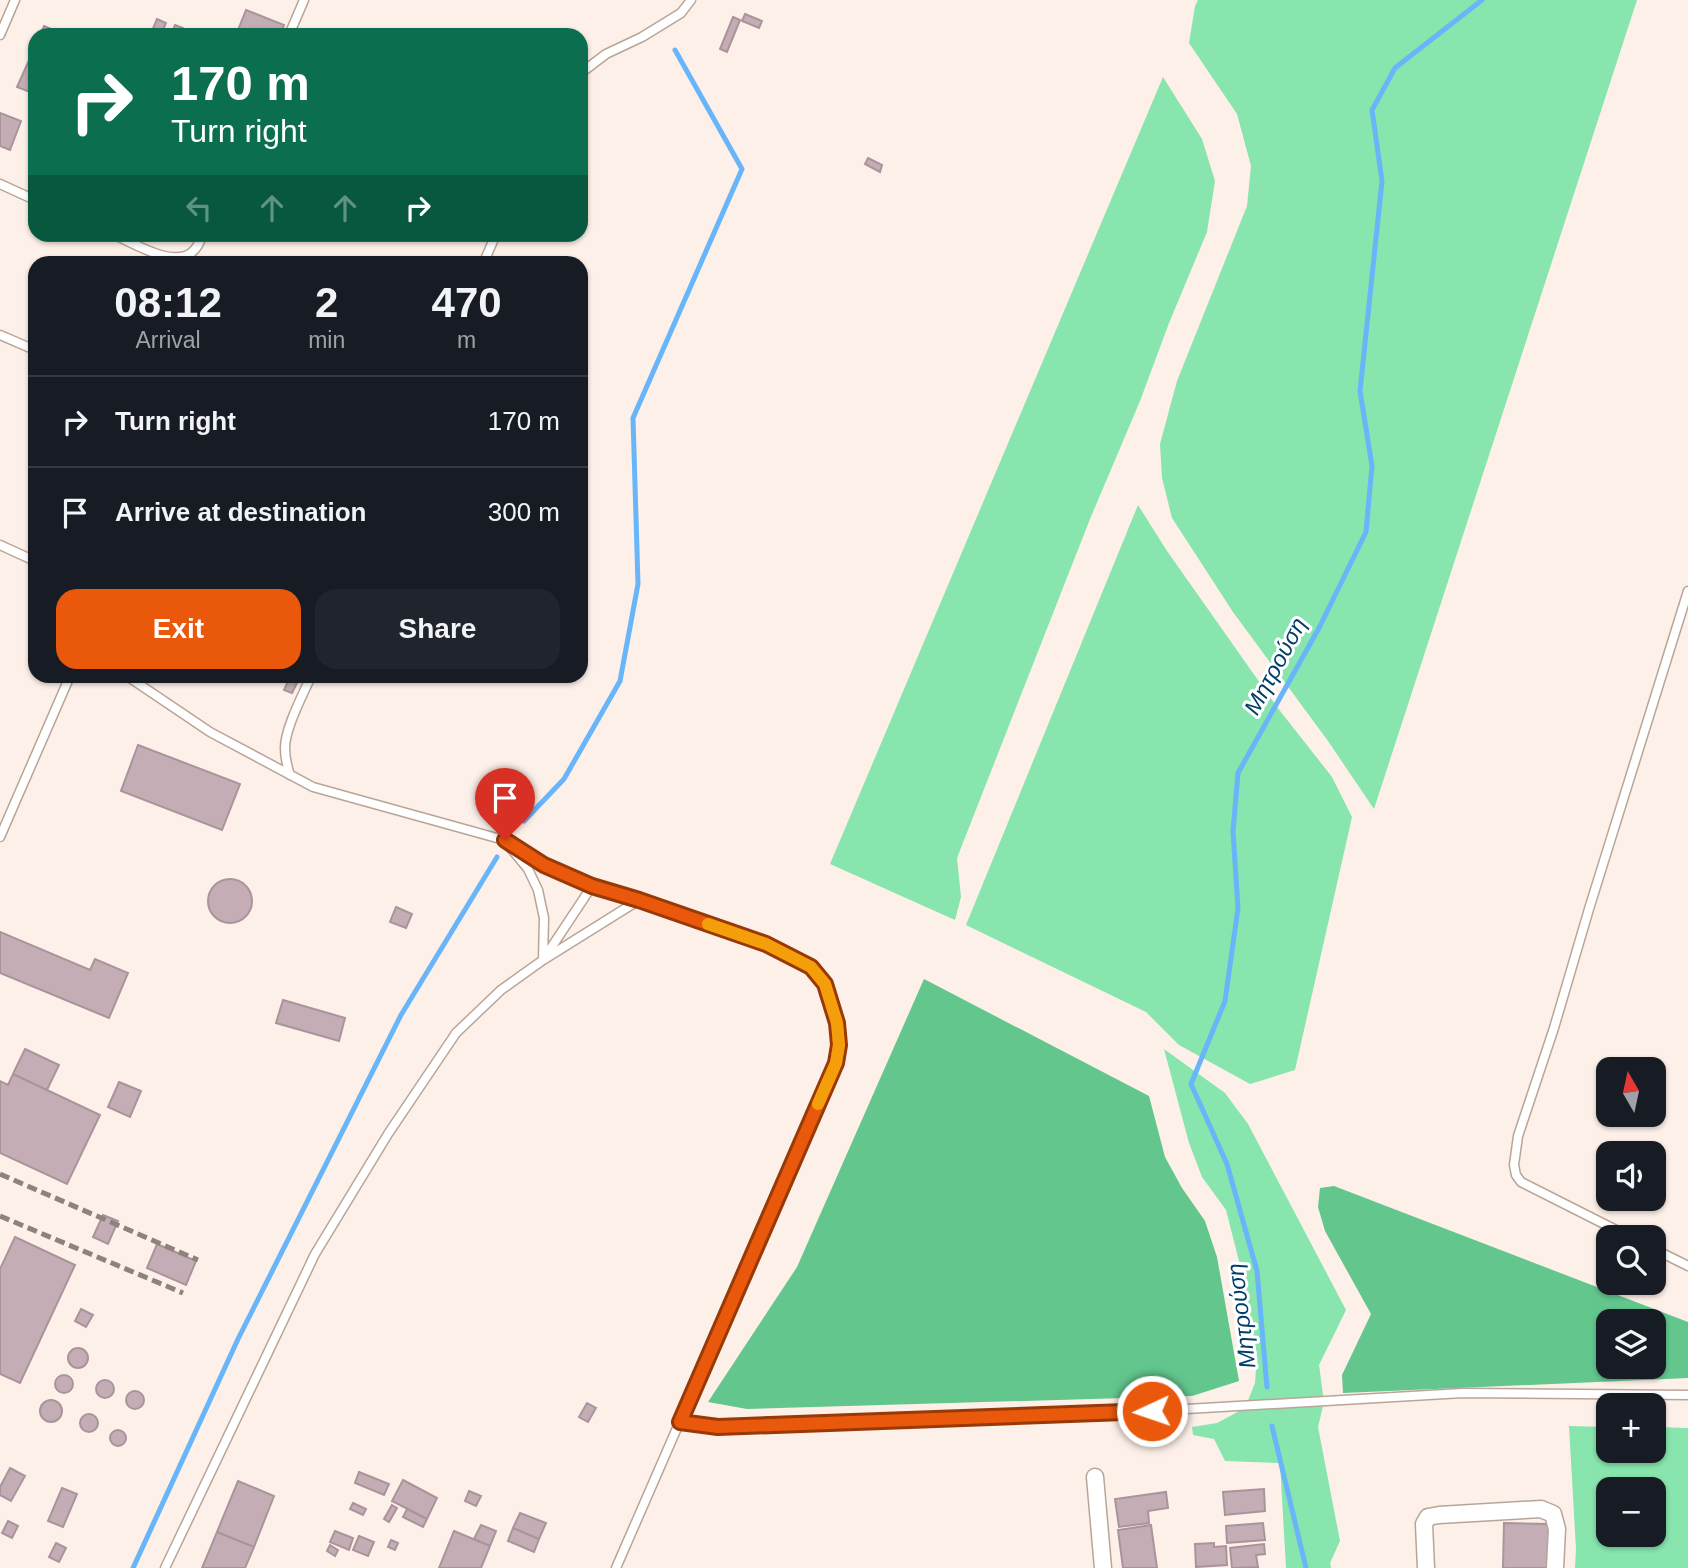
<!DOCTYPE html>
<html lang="en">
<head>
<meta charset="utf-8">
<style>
	body { margin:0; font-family:Arial,sans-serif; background:#20242c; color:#f1f3f6; height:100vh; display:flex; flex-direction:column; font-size:26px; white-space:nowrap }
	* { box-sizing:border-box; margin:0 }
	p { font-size:23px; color:#9ea1a6 }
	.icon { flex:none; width:38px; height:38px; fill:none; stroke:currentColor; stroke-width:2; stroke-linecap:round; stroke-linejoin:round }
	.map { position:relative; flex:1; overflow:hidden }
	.details { position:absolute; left:28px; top:256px; width:560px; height:427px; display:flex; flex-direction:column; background:#171b24; border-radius:21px; box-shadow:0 2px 5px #0004 }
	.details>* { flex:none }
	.banner { position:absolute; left:28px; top:28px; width:560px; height:214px; border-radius:21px; box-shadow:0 2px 5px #0004; background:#0b6e4f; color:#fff; overflow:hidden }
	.needle { width:46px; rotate:351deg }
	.tools { position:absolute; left:1596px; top:1057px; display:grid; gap:14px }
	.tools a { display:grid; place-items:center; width:70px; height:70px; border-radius:14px; background:#171b24; box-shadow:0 2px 5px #0004; font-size:35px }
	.pin { position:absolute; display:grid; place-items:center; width:60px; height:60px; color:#fff; margin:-72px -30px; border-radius:50% 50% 50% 0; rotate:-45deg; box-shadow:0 0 7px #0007 }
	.pin .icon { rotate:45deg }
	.me { position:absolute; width:77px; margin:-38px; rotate:267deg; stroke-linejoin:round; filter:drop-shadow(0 0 5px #0008) }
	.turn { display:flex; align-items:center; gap:24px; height:147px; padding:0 28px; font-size:32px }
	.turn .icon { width:91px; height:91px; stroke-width:2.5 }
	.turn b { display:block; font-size:49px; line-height:60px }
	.lanes { display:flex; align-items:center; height:66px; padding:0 28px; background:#0003; justify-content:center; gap:35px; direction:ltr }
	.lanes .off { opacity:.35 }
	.eta { display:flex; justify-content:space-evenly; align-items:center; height:119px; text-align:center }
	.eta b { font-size:42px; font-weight:600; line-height:49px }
	.primary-button { display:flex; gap:14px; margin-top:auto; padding:14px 28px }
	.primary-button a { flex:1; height:80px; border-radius:21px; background:#ea580c; color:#fff; font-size:28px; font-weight:600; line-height:80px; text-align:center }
	.primary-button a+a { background:#20242c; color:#f1f3f6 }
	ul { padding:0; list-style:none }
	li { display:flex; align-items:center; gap:21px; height:91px; padding:0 28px; border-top:2px solid #363941 }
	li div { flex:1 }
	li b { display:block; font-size:26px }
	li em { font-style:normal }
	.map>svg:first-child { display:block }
	.green { fill:#87e5ad; fill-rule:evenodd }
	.forest { fill:#62c68d; fill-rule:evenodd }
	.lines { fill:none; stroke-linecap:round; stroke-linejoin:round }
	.stream { stroke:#68b5fa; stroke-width:5 }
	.building { fill:#c5adb5; stroke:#ab939c; stroke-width:2 }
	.service-casing { stroke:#b9a598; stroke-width:11 }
	.minor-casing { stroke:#b9a598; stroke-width:19 }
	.service { stroke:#fff; stroke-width:8 }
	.minor { stroke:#fff; stroke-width:16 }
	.rail { stroke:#8d827c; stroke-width:5; stroke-dasharray:10 5; stroke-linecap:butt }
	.route-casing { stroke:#983908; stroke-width:18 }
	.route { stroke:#ea580c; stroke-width:12 }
	.slow { stroke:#f59e0b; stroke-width:12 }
	.labels { text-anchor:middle; stroke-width:6; stroke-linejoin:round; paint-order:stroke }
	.water-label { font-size:23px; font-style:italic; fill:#003d69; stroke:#fff }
</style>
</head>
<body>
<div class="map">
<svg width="1688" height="1568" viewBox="0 0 1688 1568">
	<rect width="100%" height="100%" fill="#fdf0e8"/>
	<path class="green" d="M1198,0H1637L1374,809L1328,741L1233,612L1172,518L1162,478L1160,444L1177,381L1247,206L1251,166L1237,114L1189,43L1195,6Z
		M1163,77L1202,139L1215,181L1207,232L1169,323L1140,401L1090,519L957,858L961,897L955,920L830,864Z
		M1138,505L1167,551L1277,707L1332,777L1352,817L1295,1070L1250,1084L1179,1045L1146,1012L966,925Z
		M1164,1049L1225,1093L1248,1124L1346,1310L1319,1365L1324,1402L1318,1427L1340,1541L1330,1563L1331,1568H1286L1280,1463L1225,1461L1214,1439L1193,1435L1192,1427L1217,1423L1245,1408L1255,1383L1257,1356L1240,1265L1226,1210L1202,1177L1189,1143Z
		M1569,1426L1608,1427V1451H1654V1427L1688,1428V1568H1575L1576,1549ZM1608,1489H1654V1535H1608Z"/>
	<path class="forest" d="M924,979L1149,1096L1165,1157L1182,1188L1205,1221L1217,1257L1239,1381L1192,1396L747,1409L708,1402L797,1267Z
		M1334,1186L1688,1322V1378L1343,1393L1342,1375L1371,1314L1325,1231L1318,1207L1320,1188ZM1608,1321H1654V1367H1608Z"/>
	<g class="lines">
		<path class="stream" d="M524,821L564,779L620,681L638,584L633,418L742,169L675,50
			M1267,1387L1257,1271L1227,1164L1191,1084L1225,1001L1238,908L1233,831L1238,773L1319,628L1366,532L1372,466L1360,391L1382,181L1372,110L1395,68L1482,0
			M1272,1426L1306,1568
			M133,1568L238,1339L401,1015L497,857"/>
	</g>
	<path class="building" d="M246,10L284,25L280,35H236Z
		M745,14L762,21L759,28L742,21Z
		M733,17L740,20L727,52L720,49Z
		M157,19L166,23L161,35L151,33Z
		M175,25L183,28L180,35H171Z
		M44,26L65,35H40Z
		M35,47V94L17,87Z
		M0,113L21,121L10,150L0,146Z
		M868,158L882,165L880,172L865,164Z
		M289,679L297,683L292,693L284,690Z
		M138,745L240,784L222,830L121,791Z
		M208 901a22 22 0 1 1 44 0a22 22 0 1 1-44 0Z
		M396,907L412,914L406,928L390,922Z
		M0,932L90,970L95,959L128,973L109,1018L0,973Z
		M283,1000L345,1018L339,1041L276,1023Z
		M25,1049L59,1065L47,1090L13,1074Z
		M13,1074L100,1115L67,1184L0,1153V1081L8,1085Z
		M119,1082L141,1091L130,1117L108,1107Z
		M103,1215L118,1221L108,1244L93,1237Z
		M15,1237L75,1265L20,1383L0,1374V1269Z
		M157,1244L196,1261L186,1285L147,1268Z
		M81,1309L93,1315L86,1327L75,1321Z
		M68 1358a10 10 0 1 1 20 0a10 10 0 1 1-20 0Z
		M55 1384a9 9 0 1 1 18 0a9 9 0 1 1-18 0Z
		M96 1389a9 9 0 1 1 18 0a9 9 0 1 1-18 0Z
		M126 1400a9 9 0 1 1 18 0a9 9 0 1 1-18 0Z
		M40 1411a11 11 0 1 1 22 0a11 11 0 1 1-22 0Z
		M587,1403L596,1408L588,1422L579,1417Z
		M80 1423a9 9 0 1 1 18 0a9 9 0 1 1-18 0Z
		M110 1438a8 8 0 1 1 16 0a8 8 0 1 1-16 0Z
		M10,1468L25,1476L11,1501L0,1495V1487Z
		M359,1472L389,1484L384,1495L355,1483Z
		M403,1480L437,1498L427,1519L392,1501Z
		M238,1481L274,1496L254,1547L217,1532Z
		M62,1488L77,1494L63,1527L48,1521Z
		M1264,1489L1265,1511L1225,1515L1223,1492Z
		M469,1491L481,1496L476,1506L465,1501Z
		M1166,1492L1168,1508L1148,1511L1149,1523L1119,1527L1115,1499Z
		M353,1503L366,1509L363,1515L350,1509Z
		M392,1505L397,1508L389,1522L384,1519Z
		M407,1509L427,1519L423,1527L403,1517Z
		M520,1513L546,1523L539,1539L513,1528Z
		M8,1521L18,1526L12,1538L2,1533Z
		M1263,1523L1265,1540L1227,1543L1226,1526Z
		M1504,1523L1550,1524L1549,1568H1503Z
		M481,1525L496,1531L490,1546L474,1539Z
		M1151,1525L1157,1568H1123L1118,1530Z
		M513,1528L539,1539L534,1552L508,1541Z
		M335,1531L353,1538L349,1550L330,1542Z
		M454,1531L490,1546L481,1568H439Z
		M217,1532L254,1547L245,1568H202Z
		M359,1536L374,1542L368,1556L353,1550Z
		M391,1540L398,1543L395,1550L388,1547Z
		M56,1543L66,1548L59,1562L49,1557Z
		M1214,1543V1547L1226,1546L1227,1565L1196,1567L1195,1544Z
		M1264,1544L1265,1554L1256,1555L1258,1567L1232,1568L1230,1548Z
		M330,1545L338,1550L335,1556L327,1551Z"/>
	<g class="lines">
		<g class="service-casing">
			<path id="service" d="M0,35L15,0
				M289,35L304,0
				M581,73L606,54L642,37L681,13L691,0
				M0,184L35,200
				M113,234C132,243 172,267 191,253C198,248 200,241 203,234
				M484,262L496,234
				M0,335L35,350
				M0,545L35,561
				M127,676L210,732L313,787L504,840L528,869L538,890L544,918L543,960L501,990L456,1033L388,1134L315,1254L165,1568
				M290,775C287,766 285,757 285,748C285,728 303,695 311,676
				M0,837L70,676
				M513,845L543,865L592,886L639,900L767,944L811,967L825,984L837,1023L839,1045L836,1063L616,1568
				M545,957L592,886
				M543,960L639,900
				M1630,1237L1521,1182L1516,1175L1514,1165L1518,1136L1554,1028L1589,909L1688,591
				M1654,1249L1688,1266
				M680,1422L718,1427L1101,1414L1463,1393L1688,1395"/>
		</g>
		<g class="minor-casing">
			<path id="minor" d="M1095,1477L1103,1568
				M1426,1568L1424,1524L1428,1517L1439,1515L1541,1509L1553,1514L1557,1529L1555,1568"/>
		</g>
		<use href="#service" class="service"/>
		<use href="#minor" class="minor"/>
		<path class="rail" d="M0,1174L198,1260
			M0,1216L183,1293"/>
	</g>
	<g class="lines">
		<g class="route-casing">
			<path id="route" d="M505,840L544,865L592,886L639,900L766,944L811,967L825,984L837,1023L839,1045L836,1063L680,1422L718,1427L1152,1411"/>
		</g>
		<use href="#route" class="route"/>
		<path class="slow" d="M708,924L766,944L811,967L825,984L837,1023L839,1045L836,1063L818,1104"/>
	</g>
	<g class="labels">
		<g class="water-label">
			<text transform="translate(1275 666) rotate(-62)" y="8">Μητρούση</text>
			<text transform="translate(1241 1316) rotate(-97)" y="8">Μητρούση</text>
		</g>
	</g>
</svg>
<div class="tools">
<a><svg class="needle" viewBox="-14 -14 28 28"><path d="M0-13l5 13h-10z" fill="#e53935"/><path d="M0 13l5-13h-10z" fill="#9ea1a6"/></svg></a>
<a><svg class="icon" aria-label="sound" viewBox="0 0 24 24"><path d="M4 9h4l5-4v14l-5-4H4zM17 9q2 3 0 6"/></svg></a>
<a><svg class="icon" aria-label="search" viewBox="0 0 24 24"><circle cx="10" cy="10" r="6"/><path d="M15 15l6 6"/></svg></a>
<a><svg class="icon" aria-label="layers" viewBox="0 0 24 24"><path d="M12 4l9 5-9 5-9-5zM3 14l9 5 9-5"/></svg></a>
<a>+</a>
<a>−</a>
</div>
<div class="pin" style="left:505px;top:840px;background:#d93025"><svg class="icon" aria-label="arrive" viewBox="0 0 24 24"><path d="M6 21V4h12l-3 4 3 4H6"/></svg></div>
<svg class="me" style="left:1152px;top:1411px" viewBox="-20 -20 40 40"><circle r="17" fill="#ea580c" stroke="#fff" stroke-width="3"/><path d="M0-11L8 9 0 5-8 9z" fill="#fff"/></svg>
<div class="banner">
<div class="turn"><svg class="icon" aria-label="right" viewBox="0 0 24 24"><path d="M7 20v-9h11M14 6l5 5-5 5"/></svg><div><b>170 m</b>Turn right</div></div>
<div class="lanes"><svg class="icon off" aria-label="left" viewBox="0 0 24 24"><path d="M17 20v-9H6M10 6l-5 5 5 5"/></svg><svg class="icon off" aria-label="ahead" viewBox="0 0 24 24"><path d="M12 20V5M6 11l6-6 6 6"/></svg><svg class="icon off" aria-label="ahead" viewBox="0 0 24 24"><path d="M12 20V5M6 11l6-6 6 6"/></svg><svg class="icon" aria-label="right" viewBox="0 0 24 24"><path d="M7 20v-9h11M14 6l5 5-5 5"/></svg></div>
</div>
<section class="details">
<div class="eta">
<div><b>08:12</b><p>Arrival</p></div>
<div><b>2</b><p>min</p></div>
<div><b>470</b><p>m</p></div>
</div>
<ul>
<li><svg class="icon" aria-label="right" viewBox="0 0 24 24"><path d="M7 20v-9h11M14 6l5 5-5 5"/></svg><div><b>Turn right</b></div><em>170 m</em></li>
<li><svg class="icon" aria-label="arrive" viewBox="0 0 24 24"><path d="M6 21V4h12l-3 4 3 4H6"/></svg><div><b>Arrive at destination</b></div><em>300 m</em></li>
</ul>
<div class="primary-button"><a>Exit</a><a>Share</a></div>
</section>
</div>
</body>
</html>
